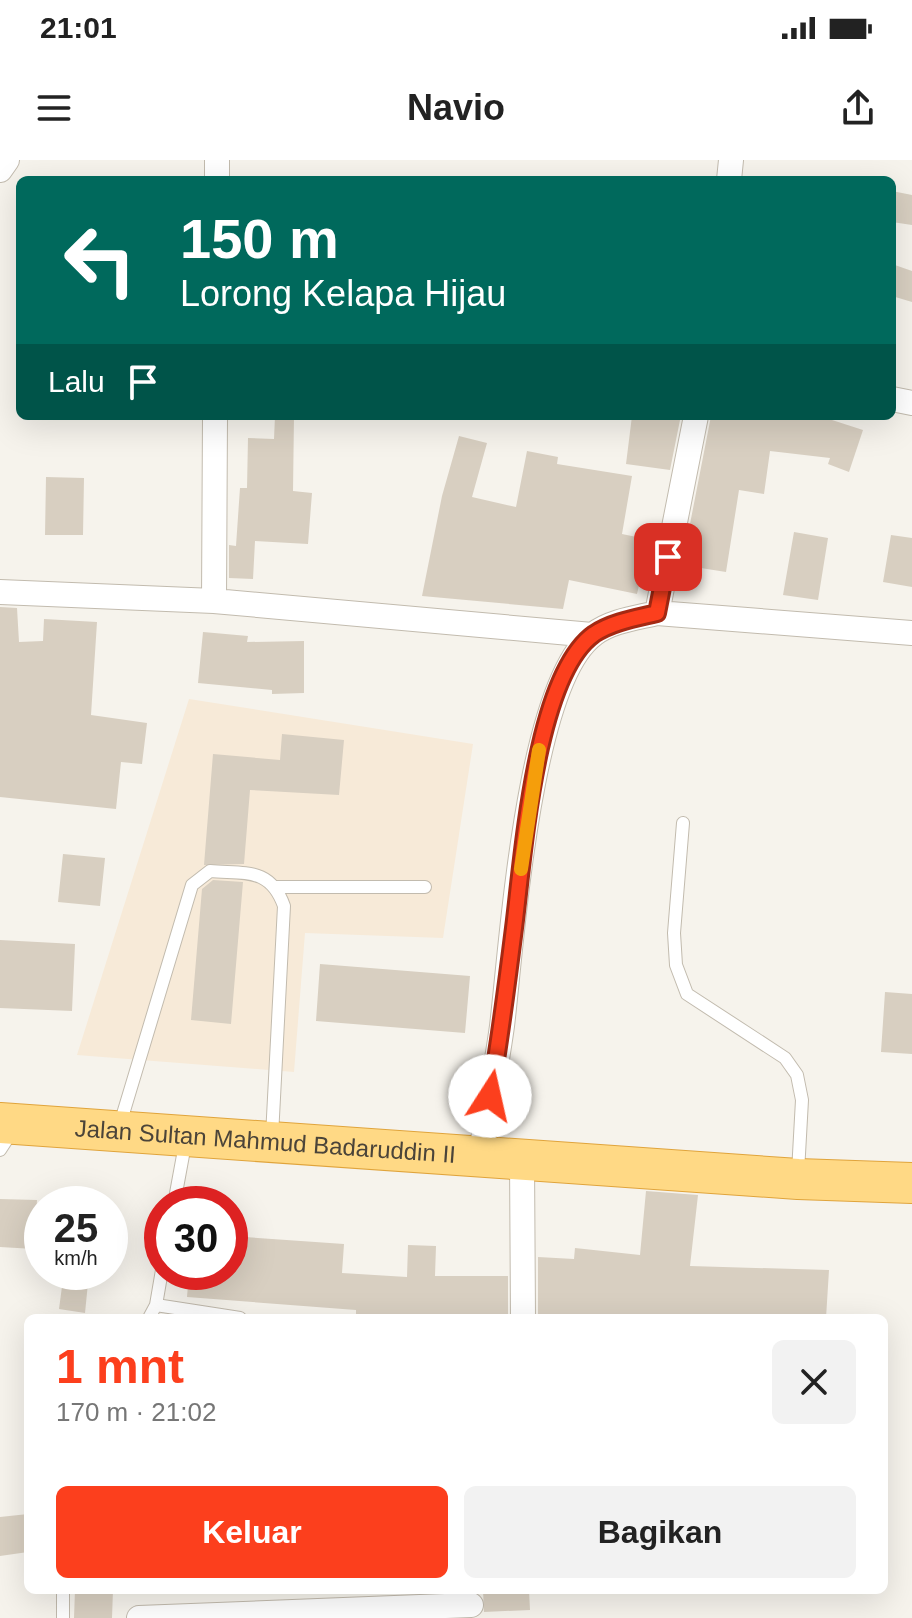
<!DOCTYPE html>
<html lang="id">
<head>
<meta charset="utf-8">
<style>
	body { margin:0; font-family:Helvetica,sans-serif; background:#f2f2f2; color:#222; height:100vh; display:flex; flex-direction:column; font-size:30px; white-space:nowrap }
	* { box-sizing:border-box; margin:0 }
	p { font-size:26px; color:#767676 }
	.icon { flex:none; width:44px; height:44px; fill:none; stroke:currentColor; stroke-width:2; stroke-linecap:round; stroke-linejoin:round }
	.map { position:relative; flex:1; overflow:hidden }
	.panel { position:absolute; left:24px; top:1154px; width:864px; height:280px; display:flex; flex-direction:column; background:#fff; border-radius:12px; box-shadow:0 8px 32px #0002 }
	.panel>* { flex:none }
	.top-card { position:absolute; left:16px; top:16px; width:880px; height:244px; border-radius:12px; box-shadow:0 8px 32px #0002; background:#00695c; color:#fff; overflow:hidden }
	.speed { position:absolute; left:24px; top:1026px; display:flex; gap:16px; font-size:40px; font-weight:700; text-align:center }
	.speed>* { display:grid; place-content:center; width:104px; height:104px; border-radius:50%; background:#fff; box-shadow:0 8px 32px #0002; line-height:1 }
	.speed small { font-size:20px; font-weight:400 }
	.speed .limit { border:12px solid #d22; background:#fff; color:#111 }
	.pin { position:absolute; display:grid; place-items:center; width:68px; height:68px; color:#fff; margin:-34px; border-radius:16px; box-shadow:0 4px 12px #0006 }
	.me { position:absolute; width:88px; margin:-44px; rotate:10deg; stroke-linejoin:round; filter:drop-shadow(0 0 6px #0008) }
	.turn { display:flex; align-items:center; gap:28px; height:168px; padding:0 32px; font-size:36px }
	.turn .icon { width:104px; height:104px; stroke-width:2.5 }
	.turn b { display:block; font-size:56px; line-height:68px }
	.then { display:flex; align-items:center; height:76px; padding:0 32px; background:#0003; gap:16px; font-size:30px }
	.round { display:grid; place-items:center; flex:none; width:84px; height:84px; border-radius:12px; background:#f2f2f2 }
	.overview { display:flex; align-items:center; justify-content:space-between; height:136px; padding:0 32px }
	h1 { font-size:48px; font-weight:700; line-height:60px; color:#fc3f1d }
	.action { display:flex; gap:16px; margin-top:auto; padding:16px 32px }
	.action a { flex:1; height:92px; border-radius:12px; background:#fc3f1d; color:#fff; font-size:32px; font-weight:700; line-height:92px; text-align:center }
	.action a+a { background:#f2f2f2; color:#222 }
	.status { display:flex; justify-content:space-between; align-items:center; height:56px; padding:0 40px; background:#fff; direction:ltr }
	.status svg { height:22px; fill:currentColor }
	header { display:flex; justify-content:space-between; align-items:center; height:104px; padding:0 32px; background:#fff; font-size:36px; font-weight:700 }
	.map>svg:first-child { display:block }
	.commercial { fill:#f7ead8 }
	.building { fill:#d8cfc1 }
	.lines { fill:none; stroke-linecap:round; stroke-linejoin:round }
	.service-casing { stroke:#c2bbae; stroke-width:14 }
	.minor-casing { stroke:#c2bbae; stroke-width:26 }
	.trunk-casing { stroke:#e0a43c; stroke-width:42 }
	.service { stroke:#fff; stroke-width:12 }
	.minor { stroke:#fff; stroke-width:24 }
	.trunk { stroke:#ffd985; stroke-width:40 }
	.route-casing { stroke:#a42913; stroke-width:20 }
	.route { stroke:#fc3f1d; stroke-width:14 }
	.slow { stroke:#f59e0b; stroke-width:14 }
	.labels { text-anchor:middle; stroke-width:8; stroke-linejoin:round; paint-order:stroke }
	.street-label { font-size:24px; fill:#4b4439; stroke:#fff }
</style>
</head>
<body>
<div class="status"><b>21:01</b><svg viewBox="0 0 49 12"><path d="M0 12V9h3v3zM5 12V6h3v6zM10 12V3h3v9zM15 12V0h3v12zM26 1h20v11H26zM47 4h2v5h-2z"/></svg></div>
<header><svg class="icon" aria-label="menu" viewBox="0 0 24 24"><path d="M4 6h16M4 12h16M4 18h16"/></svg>Navio<svg class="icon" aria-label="share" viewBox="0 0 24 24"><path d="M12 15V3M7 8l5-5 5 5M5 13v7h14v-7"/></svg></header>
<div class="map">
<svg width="912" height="1458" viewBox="0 0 912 1458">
	<rect width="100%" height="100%" fill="#f6f3ec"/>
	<path class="commercial" d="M189,539L473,584L443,778L305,773L294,912L77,895Z"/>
	<path class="building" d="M892,31L912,35V65L892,62Z
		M892,104L912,111V142L892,136Z
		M275,256H294L293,331L312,333L308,384L255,381L253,419L229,418V385L236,386L240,328H247L248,278L274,279Z
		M632,256L680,260L670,310L626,304Z
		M711,256H832V260L863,270L849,312L828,304L830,298L770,291L764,334L739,330L726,412L682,405Z
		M459,276L487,283L472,337L516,347L527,291L558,297L557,304L632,316L622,374L656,381L652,400L645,399L637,434L569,420L563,449L422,436L442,336Z
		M46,317L84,318L83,375H45Z
		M794,372L828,378L818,440L783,435Z
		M891,375L912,378V427L883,422Z
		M0,447L17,448L19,482L43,481L44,459L97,462L91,555L147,563L142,604L121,602L116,649L0,637Z
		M203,472L248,476L247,482L304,481V533L272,534V530L198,523Z
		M282,574L344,580L339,635L250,630L244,704L204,705L213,594L280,600Z
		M63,694L105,698L100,746L58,742Z
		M213,720L243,722L231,864L191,860L202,729Z
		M0,780L75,784L72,851L0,848Z
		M320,804L470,816L465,873L316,861Z
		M885,832L912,834V894L881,892Z
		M646,1031L698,1035L690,1106L829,1110L826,1158H538V1097L574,1099L575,1088L640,1095Z
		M0,1039L37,1040L34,1089L0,1087Z
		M230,1076L344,1084L342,1113L407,1117L408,1085L436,1086L435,1116H508V1158H405L356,1154V1150L187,1137L189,1112H230Z
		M63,1119L88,1123L85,1153L59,1149Z
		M28,1354V1392L0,1396V1357Z
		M75,1430H113L112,1458H74Z
		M483,1430H529L530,1450L484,1452Z"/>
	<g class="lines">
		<g class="service-casing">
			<path id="service" d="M683,663L674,773L676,805L687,834L785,898L797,915L802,940L798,1012
				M277,727H425
				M120,964L192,725L210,711C245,714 270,707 284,746L272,976
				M0,990L13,970
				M174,1044L186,979
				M156,1145L240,1158
				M149,1158L156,1145L162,1110
				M63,1458V1430"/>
		</g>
		<g class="minor-casing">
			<path id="minor" d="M0,10L7,0
				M217,20V0
				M729,20L731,0
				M892,239L912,243
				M0,432L214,441L592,475
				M214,441L215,256
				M657,453L696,256
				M480,998C487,954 496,910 502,866C512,783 528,522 594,474C611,461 636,458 657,453L912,473
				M522,1000L523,1158
				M139,1458L471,1445"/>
		</g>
		<g class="trunk-casing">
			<g id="trunk">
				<path id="s1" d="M0,963L798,1019L912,1023"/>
			</g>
		</g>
		<use href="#service" class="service"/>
		<use href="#minor" class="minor"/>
		<use href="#trunk" class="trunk"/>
	</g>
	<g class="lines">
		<g class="route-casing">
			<path id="route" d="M490,936C500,880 507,824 514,768C523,698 535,516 594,474C612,462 636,458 657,453L668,397"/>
		</g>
		<use href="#route" class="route"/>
		<path class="slow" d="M521,709L539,590"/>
	</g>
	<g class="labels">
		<g class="street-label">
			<text dy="8" stroke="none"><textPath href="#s1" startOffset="266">Jalan Sultan Mahmud Badaruddin II</textPath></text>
		</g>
	</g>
</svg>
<div class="speed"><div>25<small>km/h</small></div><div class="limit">30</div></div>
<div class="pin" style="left:668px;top:397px;background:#d93025"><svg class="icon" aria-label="arrive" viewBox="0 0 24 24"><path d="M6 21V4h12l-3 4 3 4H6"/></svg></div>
<svg class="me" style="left:490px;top:936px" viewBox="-20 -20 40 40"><circle r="19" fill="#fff"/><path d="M0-13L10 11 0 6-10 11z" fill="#fc3f1d"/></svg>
<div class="top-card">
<div class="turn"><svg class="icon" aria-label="left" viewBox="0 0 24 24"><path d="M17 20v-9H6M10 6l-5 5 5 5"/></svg><div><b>150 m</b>Lorong Kelapa Hijau</div></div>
<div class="then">Lalu<svg class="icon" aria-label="arrive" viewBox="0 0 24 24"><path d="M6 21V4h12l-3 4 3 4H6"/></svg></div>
</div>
<section class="panel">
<div class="overview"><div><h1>1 mnt</h1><p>170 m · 21:02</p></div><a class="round"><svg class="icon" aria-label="close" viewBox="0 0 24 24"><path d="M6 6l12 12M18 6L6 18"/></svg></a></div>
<div class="action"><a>Keluar</a><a>Bagikan</a></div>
</section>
</div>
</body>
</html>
